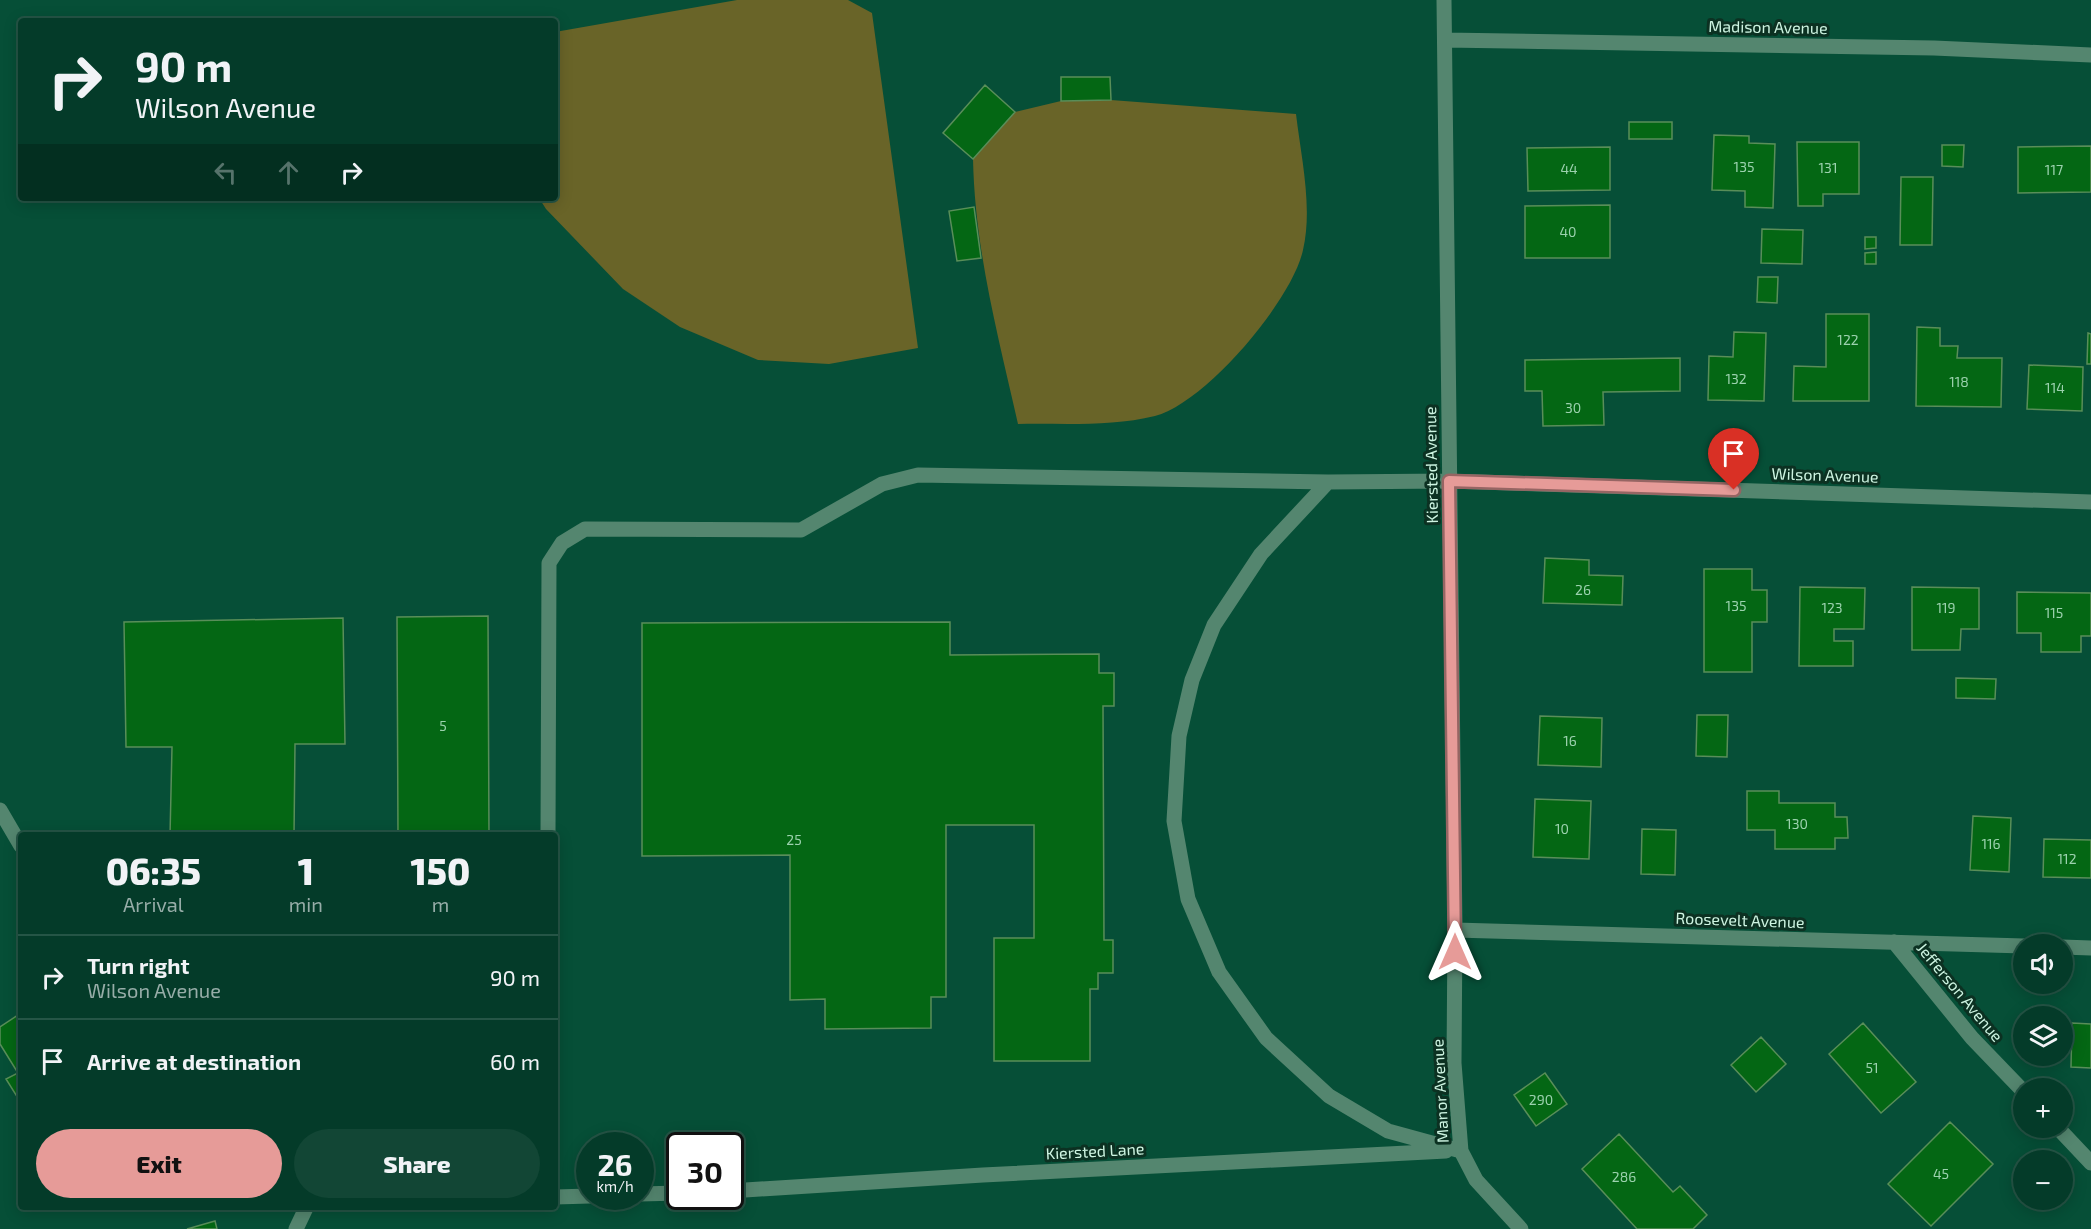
<!DOCTYPE html>
<html lang="en">
<head>
<meta charset="utf-8">
<style>
	body { margin:0; font-family:"Exo 2",sans-serif; background:#124635; color:#f1f3f6; height:100vh; display:flex; flex-direction:column; font-size:22px; white-space:nowrap }
	* { box-sizing:border-box; margin:0 }
	p { font-size:20px; color:#97ada8 }
	.icon { flex:none; width:33px; height:33px; fill:none; stroke:currentColor; stroke-width:2; stroke-linecap:round; stroke-linejoin:round }
	.map { position:relative; flex:1; overflow:hidden }
	.drawer { position:absolute; left:18px; top:832px; width:540px; height:378px; display:flex; flex-direction:column; background:#043b29; border-radius:6px; box-shadow:0 3px 15px #0003,0 0 0 2px #255546 }
	.drawer>* { flex:none }
	.top-card { position:absolute; left:18px; top:18px; width:540px; height:183px; border-radius:6px; box-shadow:0 3px 15px #0003,0 0 0 2px #255546; background:#043b29; color:#f1f3f6; overflow:hidden }
	.tools { position:absolute; left:2013px; top:934px; display:grid; gap:12px }
	.tools a { display:grid; place-items:center; width:60px; height:60px; border-radius:50%; background:#043b29; box-shadow:0 3px 15px #0003,0 0 0 2px #255546; font-size:30px }
	.speed { position:absolute; left:576px; top:1132px; display:flex; gap:12px; font-size:30px; font-weight:700; text-align:center }
	.speed>* { display:grid; place-content:center; width:78px; height:78px; border-radius:50%; background:#043b29; box-shadow:0 3px 15px #0003,0 0 0 2px #255546; line-height:1 }
	.speed small { font-size:15px; font-weight:400 }
	.speed .limit { border:3px solid #111; border-radius:9px; background:#fff; color:#111 }
	.pin { position:absolute; display:grid; place-items:center; width:51px; height:51px; color:#fff; margin:-62px -26px; border-radius:50% 50% 50% 0; rotate:-45deg; box-shadow:0 0 6px #0007 }
	.pin .icon { rotate:45deg }
	.me { position:absolute; width:66px; margin:-33px; rotate:0deg; stroke-linejoin:round; filter:drop-shadow(0 0 4px #0008) }
	.turn { display:flex; align-items:center; gap:21px; height:126px; padding:0 18px; font-size:27px }
	.turn .icon { width:78px; height:78px; stroke-width:2.5 }
	.turn b { display:block; font-size:42px; line-height:51px }
	.lanes { display:flex; align-items:center; height:57px; padding:0 18px; background:#0003; justify-content:center; gap:30px; direction:ltr }
	.lanes .off { opacity:.35 }
	.eta { display:flex; justify-content:space-evenly; align-items:center; height:102px; text-align:center }
	.eta b { font-size:36px; font-weight:800; line-height:42px }
	.button { display:flex; gap:12px; margin-top:auto; padding:12px 18px }
	.button a { flex:1; height:69px; border-radius:36px; background:#e69b98; color:#111; font-size:24px; font-weight:800; line-height:69px; text-align:center }
	.button a+a { background:#124635; color:#f1f3f6 }
	ul { padding:0; list-style:none }
	li { display:flex; align-items:center; gap:18px; height:84px; padding:0 18px; border-top:2px solid #255546 }
	li div { flex:1 }
	li b { display:block; font-size:22px }
	li em { font-style:normal }
	.map>svg:first-child { display:block }
	.green { fill:#696428 }
	.building { fill:#046714; stroke:#598e59; stroke-width:1.5 }
	.lines { fill:none; stroke-linecap:round; stroke-linejoin:round }
	.minor { stroke:#54866f; stroke-width:15 }
	.route-casing { stroke:#966563; stroke-width:15 }
	.route { stroke:#e69b98; stroke-width:10 }
	.labels { text-anchor:middle; stroke-width:6; stroke-linejoin:round; paint-order:stroke }
	.number-label { font-size:14px; fill:#9cd2ae }
	.street-label { font-size:16px; fill:#cef5e2; stroke:#0c3122 }
</style>
</head>
<body>
<div class="map">
<svg width="2091" height="1229" viewBox="0 0 2091 1229">
	<rect width="100%" height="100%" fill="#064f37"/>
	<path class="green" d="M737,0H848L872,13L918,348L829,364L758,360L680,327L623,289L546,209L539,198H555V32Z
		M1111,100L1296,114C1301,157 1313,207 1303,250C1292,301 1205,403 1155,416C1111,427 1063,423 1018,424C998,335 975,251 973,159L1015,112L1061,101Z"/>
	<path class="building" d="M1061,77H1110L1111,100L1061,101Z
		M985,85L1015,112L973,159L943,133Z
		M1629,122H1672V139H1629Z
		M1714,135L1749,136V143L1775,144L1773,208L1745,207V191L1712,190Z
		M1797,142H1859V194H1823V206H1798Z
		M1942,145H1964L1963,167L1942,166Z
		M2091,146V192L2018,193V147Z
		M1610,147V190L1528,191L1527,148Z
		M1901,177H1933L1932,245H1900Z
		M1610,205V258H1525V206Z
		M974,207L981,258L957,261L949,211Z
		M1762,229L1803,230L1802,264L1761,263Z
		M1865,237H1876V248L1865,249Z
		M1876,252V264H1865V253Z
		M1758,277H1778L1777,303L1757,302Z
		M1826,314H1869V401H1793L1794,366L1826,367Z
		M1917,327L1940,328V346H1958L1957,358H2002L2001,407L1916,406Z
		M1734,332L1766,333L1764,401L1708,400L1709,356L1733,357Z
		M2088,333L2091,334V364H2087Z
		M1680,358V391L1603,392L1604,425L1543,426L1542,391H1525V360Z
		M2029,365L2083,367L2082,411L2027,409Z
		M1545,558L1589,560V575L1623,576L1622,605L1543,603Z
		M1704,569H1752V590H1767V622H1752V672H1704Z
		M1800,587L1865,588L1864,629H1834V641H1853V666H1799Z
		M1912,587L1979,588V629H1961L1960,650H1912Z
		M2017,592L2091,593V636H2081V652H2041V633H2017Z
		M488,616L489,836H398L397,617Z
		M343,618L345,744H295L294,836H170L172,747H126L124,622Z
		M950,622V655L1099,654V673H1114V706H1103L1104,940H1113V973H1098V989H1090V1061H994V938H1034V825H946V997H931V1028L825,1029V999L790,1000V855L642,856V623Z
		M1956,678L1996,679L1995,699L1956,698Z
		M1697,715H1728L1727,757L1696,756Z
		M1540,716L1602,718L1601,767L1538,765Z
		M1747,791H1779V803H1835V817H1847L1848,838H1835V849H1775V830H1747Z
		M1535,799L1591,801L1589,859L1533,857Z
		M1973,816L2011,818L2009,872L1970,870Z
		M1642,829L1676,830L1675,875L1641,874Z
		M2044,839L2091,840V878L2043,877Z
		M21,1013V1103L6,1079L18,1073L0,1044V1027Z
		M1863,1023L1916,1082L1881,1113L1829,1054Z
		M2072,1023L2091,1024V1068L2071,1067Z
		M1761,1037L1786,1064L1756,1092L1731,1065Z
		M1545,1073L1567,1104L1536,1126L1514,1095Z
		M1950,1122L1993,1164L1931,1226L1888,1184Z
		M1619,1134L1673,1192L1680,1186L1707,1215L1693,1229H1637L1582,1169Z
		M215,1221L217,1229H187Z"/>
	<g class="lines">
		<path class="minor" d="M1444,0L1455,930L1454,1063L1461,1151L1476,1180L1521,1229
			M1445,40L1934,48L2091,55
			M0,810L21,846
			M548,836L549,563L562,543L585,529L801,530L882,484L918,475L1328,482
			M1455,930L2024,946
			M1894,942L1972,1038L2024,1092
			M2062,947L2091,948
			M2058,1128L2091,1163
			M1461,1151L1388,1131L1329,1096L1266,1038L1219,972L1188,899L1174,821L1179,736L1192,680L1214,625L1261,554L1328,482L1449,481L2091,502
			M730,1191L983,1175L1446,1151
			M640,1194L680,1193
			M555,1197L590,1196
			M296,1229L306,1208"/>
	</g>
	<g class="lines">
		<g class="route-casing">
			<path id="route" d="M1455,952L1449,481L1734,490"/>
		</g>
		<use href="#route" class="route"/>
	</g>
	<g class="labels">
		<g class="number-label">
			<text x="1744" y="172">135</text>
			<text x="1828" y="173">131</text>
			<text x="1569" y="174">44</text>
			<text x="2054" y="175">117</text>
			<text x="1568" y="237">40</text>
			<text x="1848" y="345">122</text>
			<text x="1736" y="384">132</text>
			<text x="1959" y="387">118</text>
			<text x="2055" y="393">114</text>
			<text x="1573" y="413">30</text>
			<text x="1583" y="595">26</text>
			<text x="1736" y="611">135</text>
			<text x="1832" y="613">123</text>
			<text x="1946" y="613">119</text>
			<text x="2054" y="618">115</text>
			<text x="443" y="731">5</text>
			<text x="1570" y="746">16</text>
			<text x="1797" y="829">130</text>
			<text x="1562" y="834">10</text>
			<text x="794" y="845">25</text>
			<text x="1991" y="849">116</text>
			<text x="2067" y="864">112</text>
			<text x="1872" y="1073">51</text>
			<text x="1541" y="1105">290</text>
			<text x="1941" y="1179">45</text>
			<text x="1624" y="1182">286</text>
		</g>
		<g class="street-label">
			<text transform="translate(1768 27) rotate(1)" y="6">Madison Avenue</text>
			<text transform="translate(1431 465) rotate(-91)" y="6">Kiersted Avenue</text>
			<text transform="translate(1825 475) rotate(2)" y="6">Wilson Avenue</text>
			<text transform="translate(1740 920) rotate(2)" y="6">Roosevelt Avenue</text>
			<text transform="translate(1960 992) rotate(50)" y="6">Jefferson Avenue</text>
			<text transform="translate(1440 1091) rotate(-93)" y="6">Manor Avenue</text>
			<text transform="translate(1095 1151) rotate(-3)" y="6">Kiersted Lane</text>
		</g>
	</g>
</svg>
<div class="tools">
<a><svg class="icon" aria-label="sound" viewBox="0 0 24 24"><path d="M4 9h4l5-4v14l-5-4H4zM17 9q2 3 0 6"/></svg></a>
<a><svg class="icon" aria-label="layers" viewBox="0 0 24 24"><path d="M12 4l9 5-9 5-9-5zM3 14l9 5 9-5"/></svg></a>
<a>+</a>
<a>−</a>
</div>
<div class="speed"><div>26<small>km/h</small></div><div class="limit">30</div></div>
<div class="pin" style="left:1734px;top:490px;background:#d93025"><svg class="icon" aria-label="arrive" viewBox="0 0 24 24"><path d="M6 21V4h12l-3 4 3 4H6"/></svg></div>
<svg class="me" style="left:1455px;top:952px" viewBox="-20 -20 40 40"><path d="M0-17L14 15 0 8-14 15z" fill="#e69b98" stroke="#fff" stroke-width="4"/></svg>
<div class="top-card">
<div class="turn"><svg class="icon" aria-label="right" viewBox="0 0 24 24"><path d="M7 20v-9h11M14 6l5 5-5 5"/></svg><div><b>90 m</b>Wilson Avenue</div></div>
<div class="lanes"><svg class="icon off" aria-label="left" viewBox="0 0 24 24"><path d="M17 20v-9H6M10 6l-5 5 5 5"/></svg><svg class="icon off" aria-label="ahead" viewBox="0 0 24 24"><path d="M12 20V5M6 11l6-6 6 6"/></svg><svg class="icon" aria-label="right" viewBox="0 0 24 24"><path d="M7 20v-9h11M14 6l5 5-5 5"/></svg></div>
</div>
<section class="drawer">
<div class="eta">
<div><b>06:35</b><p>Arrival</p></div>
<div><b>1</b><p>min</p></div>
<div><b>150</b><p>m</p></div>
</div>
<ul>
<li><svg class="icon" aria-label="right" viewBox="0 0 24 24"><path d="M7 20v-9h11M14 6l5 5-5 5"/></svg><div><b>Turn right</b><p>Wilson Avenue</p></div><em>90 m</em></li>
<li><svg class="icon" aria-label="arrive" viewBox="0 0 24 24"><path d="M6 21V4h12l-3 4 3 4H6"/></svg><div><b>Arrive at destination</b></div><em>60 m</em></li>
</ul>
<div class="button"><a>Exit</a><a>Share</a></div>
</section>
</div>
</body>
</html>
